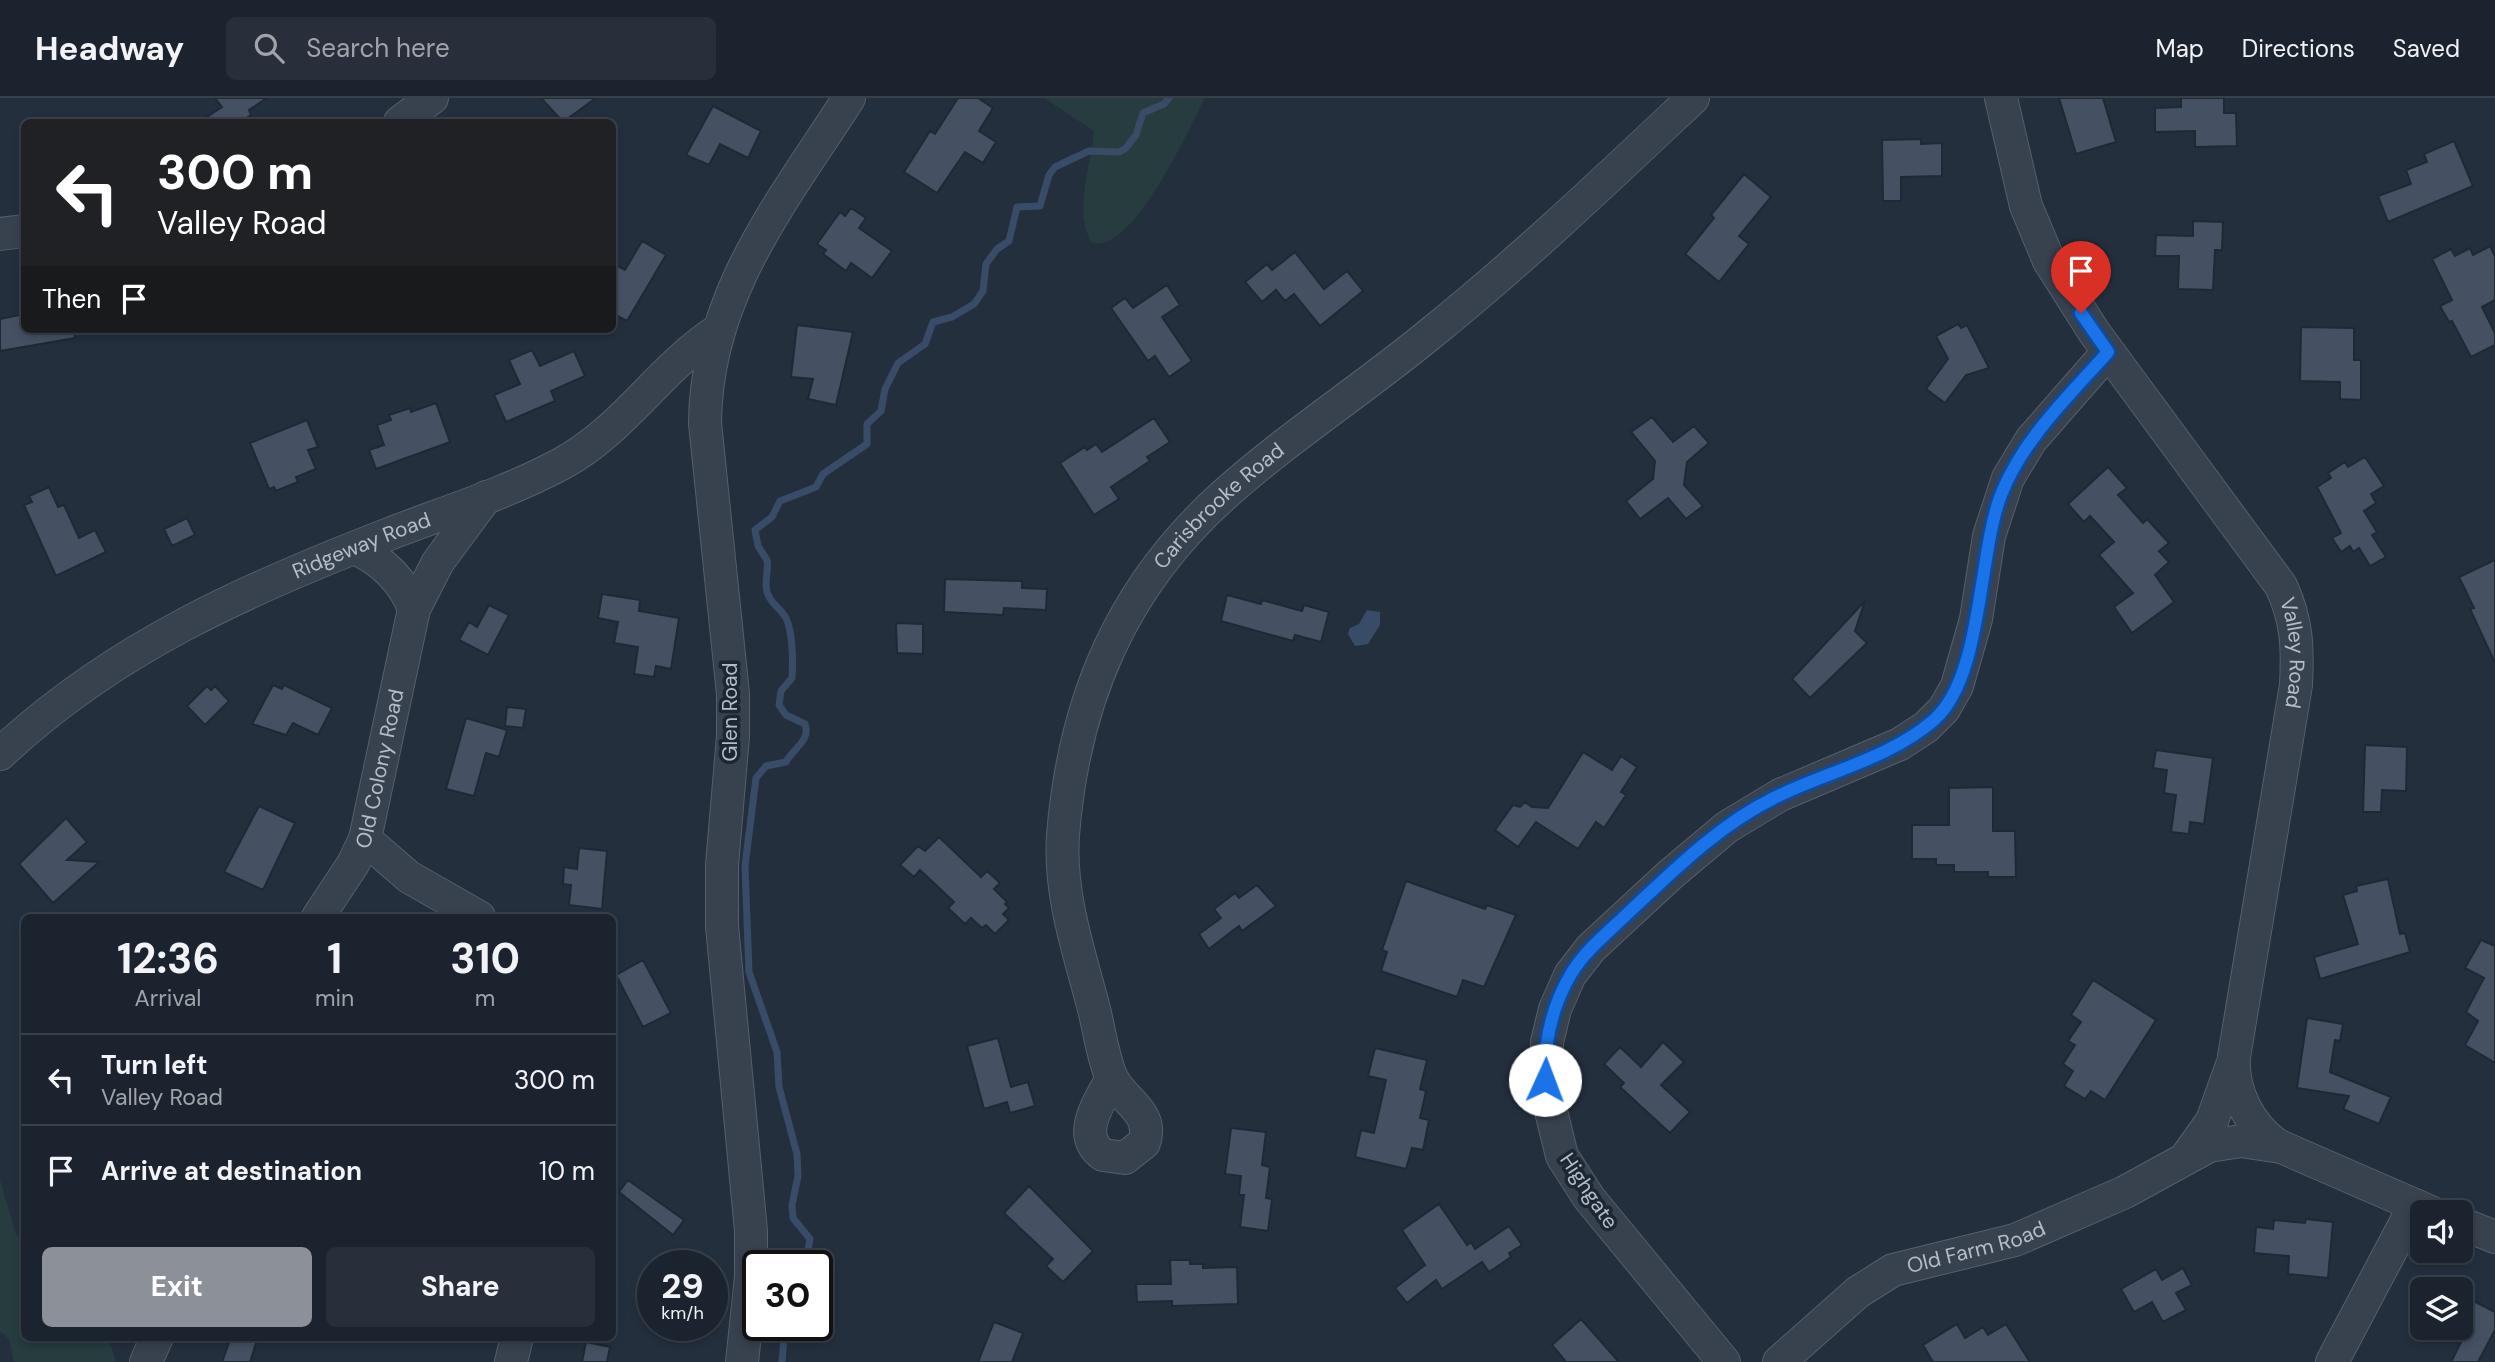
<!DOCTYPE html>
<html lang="en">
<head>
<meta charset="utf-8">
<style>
	body { margin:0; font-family:"DM Sans",sans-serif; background:#282f3a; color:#f1f3f6; height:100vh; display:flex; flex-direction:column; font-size:26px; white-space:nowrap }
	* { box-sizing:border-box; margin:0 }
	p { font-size:23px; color:#a0a4aa }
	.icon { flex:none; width:38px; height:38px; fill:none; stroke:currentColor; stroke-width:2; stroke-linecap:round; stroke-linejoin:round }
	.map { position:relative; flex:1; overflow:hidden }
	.details { position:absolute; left:21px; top:816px; width:595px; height:427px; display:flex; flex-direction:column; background:#1b232e; border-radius:10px; box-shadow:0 4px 10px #0003,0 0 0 2px #39404a }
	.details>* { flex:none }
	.top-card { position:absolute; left:21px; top:21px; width:595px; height:214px; border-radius:10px; box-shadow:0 4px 10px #0003,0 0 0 2px #39404a; background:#202124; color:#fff; overflow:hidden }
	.controls { position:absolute; left:2410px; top:1102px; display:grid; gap:14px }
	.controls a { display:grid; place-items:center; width:63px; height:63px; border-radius:10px; background:#1b232e; box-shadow:0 4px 10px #0003,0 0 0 2px #39404a; font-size:35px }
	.speed { position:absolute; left:637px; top:1152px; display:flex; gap:14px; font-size:35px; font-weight:700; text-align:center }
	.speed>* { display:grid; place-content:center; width:91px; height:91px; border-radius:50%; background:#1b232e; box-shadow:0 4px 10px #0003,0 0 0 2px #39404a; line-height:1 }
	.speed small { font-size:18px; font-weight:400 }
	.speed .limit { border:4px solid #111; border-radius:10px; background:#fff; color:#111 }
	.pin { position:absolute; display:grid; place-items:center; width:60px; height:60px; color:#fff; margin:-72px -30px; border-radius:50% 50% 50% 0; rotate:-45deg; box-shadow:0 0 7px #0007 }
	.pin .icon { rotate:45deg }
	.me { position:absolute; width:77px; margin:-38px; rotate:2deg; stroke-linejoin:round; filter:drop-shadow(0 0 5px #0008) }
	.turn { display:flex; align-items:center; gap:24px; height:147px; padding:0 21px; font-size:32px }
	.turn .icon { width:91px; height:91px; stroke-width:2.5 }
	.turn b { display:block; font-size:49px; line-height:60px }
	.then { display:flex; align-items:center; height:66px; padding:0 21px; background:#0003; gap:14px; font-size:26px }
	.eta { display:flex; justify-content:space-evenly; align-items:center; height:119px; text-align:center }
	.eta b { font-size:42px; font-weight:700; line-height:49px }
	.cta { display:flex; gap:14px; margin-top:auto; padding:14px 21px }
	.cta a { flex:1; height:80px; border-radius:10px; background:#8c9099; color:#fff; font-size:28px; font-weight:700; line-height:80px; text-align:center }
	.cta a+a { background:#282f3a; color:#f1f3f6 }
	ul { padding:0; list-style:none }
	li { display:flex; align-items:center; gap:21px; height:91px; padding:0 21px; border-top:2px solid #39404a }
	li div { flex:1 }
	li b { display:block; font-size:26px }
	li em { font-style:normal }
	header { display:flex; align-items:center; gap:42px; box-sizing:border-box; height:98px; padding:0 35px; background:#1b232e; border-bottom:2px solid #39404a }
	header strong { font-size:33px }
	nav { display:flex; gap:38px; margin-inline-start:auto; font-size:24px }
	.search { width:490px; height:63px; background:#282f3a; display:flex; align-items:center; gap:18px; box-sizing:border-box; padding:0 24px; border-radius:10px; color:#a0a4aa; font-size:26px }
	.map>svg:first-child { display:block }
	.green { fill:#263c3f }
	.water { fill:#394c67 }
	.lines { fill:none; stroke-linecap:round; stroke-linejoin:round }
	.stream { stroke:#394c67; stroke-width:7 }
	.building { fill:#455162; stroke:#1f2835; stroke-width:2 }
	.minor-casing { stroke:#565f6c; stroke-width:34 }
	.minor { stroke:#38414e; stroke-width:32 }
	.route-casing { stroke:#114b97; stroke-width:18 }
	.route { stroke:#1a73e8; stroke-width:12 }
	.labels { text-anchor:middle; stroke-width:7; stroke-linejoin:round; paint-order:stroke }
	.street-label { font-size:21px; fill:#b4bcc9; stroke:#1d2633 }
</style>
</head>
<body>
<header>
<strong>Headway</strong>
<div class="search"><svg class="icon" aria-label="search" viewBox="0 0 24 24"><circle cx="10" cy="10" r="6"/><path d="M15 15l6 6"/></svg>Search here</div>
<nav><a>Map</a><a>Directions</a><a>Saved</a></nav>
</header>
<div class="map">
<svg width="2495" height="1264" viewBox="0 0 2495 1264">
	<rect width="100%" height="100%" fill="#242f3e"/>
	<path class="green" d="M1044,0H1205C1188,32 1134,155 1092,145C1072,112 1092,68 1094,33Z
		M0,1082L15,1133L24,1150V1239H102L111,1248L116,1264H14L9,1241L0,1233Z"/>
	<path class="water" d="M1367,512L1380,514V527L1368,546L1355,548L1348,536L1350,530L1359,526Z"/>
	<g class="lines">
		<path class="stream" d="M806,1164L810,1141L793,1120L792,1107L798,1078L797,1056L779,989L777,954L749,874L745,768L756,680L766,668L786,664C793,650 811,643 805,626L786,617L779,607L781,593L792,580C793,564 793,535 786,520C781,510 771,507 767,494C764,482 769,473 767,462L758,448L755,432L772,419L780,403L816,389L823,376L867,346V326L881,313L885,291L898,265L925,246L933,224L952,219L974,206L983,193L986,166L997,151L1009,143L1017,109L1040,108L1049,77L1055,69L1089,53L1119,54L1126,50L1136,37L1143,15L1164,6L1169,0
			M782,1264L785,1227"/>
	</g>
	<path class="building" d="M215,0H267L249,12L251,17L240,24H199L222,9Z
		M541,0H596L563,24Z
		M958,0H978L993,10L979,33L996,44L983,65L965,54L937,95L904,74L930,33L935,36Z
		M2059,0H2103L2116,44L2076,56Z
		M2181,0H2224V15H2236L2237,48L2195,49V33L2155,34V10L2181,9Z
		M713,8L761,33L748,60L720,46L709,67L686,57Z
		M1921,41V46L1942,45V78L1901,79V103H1883L1882,42Z
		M2454,43L2473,88L2388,124L2378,98L2411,86L2406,72L2427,64L2424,56Z
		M1744,76L1771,99L1739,138L1749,146L1719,184L1685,156L1714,120L1711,117Z
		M851,110L866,120L859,130L892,153L872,180L851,165L846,173L823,156L826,152L817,146L840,114L845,118Z
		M2193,123L2223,124L2222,152H2215L2213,192L2178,191L2179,158H2155L2156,137L2193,138Z
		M642,143L666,157L627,223L612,215V165L625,172Z
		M2490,148L2495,158V202L2482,209L2495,235V247L2471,259L2452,223L2449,224L2440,208L2452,202L2432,161L2451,151L2455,158L2470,150L2473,157Z
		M1295,154L1324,191L1347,173L1363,193L1320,228L1294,196L1285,203L1276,192L1262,204L1245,184L1267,166L1272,172Z
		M1167,187L1180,207L1162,219L1192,263L1169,279L1155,258L1148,263L1111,210L1125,200L1133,210Z
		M24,216V231H74L75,240L0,253V221Z
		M1958,226L1961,230L1967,227L1989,270L1966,277L1945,305L1926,291L1948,261L1936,238Z
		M797,227L853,234L836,307L808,301L813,281L791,279Z
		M2301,229L2354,230V262H2361V302L2340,301V284L2300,283Z
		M532,252L540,268L574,253L585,278L551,293L555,303L506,324L494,297L520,286L509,262Z
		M436,305L450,344L376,371L369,352L384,347L377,327L391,322L389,317L410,310L411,314Z
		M1652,319L1673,344L1694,328L1709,345L1687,364L1684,387L1703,408L1686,421L1668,400L1640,421L1626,403L1653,381L1655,363L1631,334Z
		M1154,320L1170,344L1147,359L1150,363L1111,389L1119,401L1094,417L1060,365L1085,349L1087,352L1096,346L1102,354Z
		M307,322L318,349L308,352L316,371L296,379L298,384L276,393L274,389L269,391L250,345Z
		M2365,359L2384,388L2371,396L2376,405L2364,413L2377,434L2372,437L2386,459L2370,468L2359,450L2353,454L2350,448L2341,454L2332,440L2341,435L2317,389L2331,380L2328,375L2345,364L2348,369Z
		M2108,369L2127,390L2118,397L2143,425L2147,421L2169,445L2159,453L2169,464L2155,477L2174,504L2132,535L2114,509L2133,495L2099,457L2114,444L2090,418L2084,424L2068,406Z
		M49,389L58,409L64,407L79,440L95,432L106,454L56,478L24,407L32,404L29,398Z
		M187,420L195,437L172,448L164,431Z
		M2495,462V565L2470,511L2474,510L2459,479Z
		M945,481L1022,483V490L1047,491L1046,512L1004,510L1003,517L944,514Z
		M602,496L640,502L639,513L679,520L671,571L656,568L654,579L634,576L638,549L614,545L618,524L598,520Z
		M1227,497L1261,506L1262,502L1302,513L1304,507L1329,514L1321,544L1295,537L1293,543L1221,523Z
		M1865,503L1855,533L1867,545L1810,600L1792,581Z
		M489,507L509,517L488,557L459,542L469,524L477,529Z
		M896,525L923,526V556L897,555Z
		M273,587L282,591L284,587L332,610L318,637L293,625L286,637L252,626Z
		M207,588L211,592L215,588L229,603L205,627L187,608Z
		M507,609L526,611L523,630L505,628Z
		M466,620L507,632L499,659L486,655L474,698L446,691Z
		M2365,647L2407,649L2406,693L2382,692L2381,714H2363Z
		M2156,652L2213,660L2204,726L2190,724L2189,736L2171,734L2176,697L2164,695L2167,672L2153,670Z
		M1583,654L1612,672L1621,658L1637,669L1621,694L1626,697L1604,730L1596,724L1578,751L1536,724L1518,749L1495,732L1513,707L1520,709L1525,704L1532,709L1548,710Z
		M1993,689V733H2015L2016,779H1988V774H1954V767H1936V761H1912V727H1949V690Z
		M259,708L295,725L263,792L224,774Z
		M66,720L87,744L67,762L99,764L53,805L19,766Z
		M939,739L981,779L987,773L1000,785L994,791L1007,804L1005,806L1009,810L1003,816L1009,822L995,836L986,827L982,830L971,820L965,826L948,810L954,804L920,772L914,779L900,767L918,748L925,753Z
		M579,750L607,753L602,811L569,807L571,787L563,786L564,769L577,771Z
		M2388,781L2400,836L2405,835L2410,854L2320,881L2314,859L2358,846L2343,797L2357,793L2356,788Z
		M1406,783L1485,811L1487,807L1516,817L1484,889L1463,882L1457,899L1381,873L1387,854L1382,852Z
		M1257,787L1276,808L1242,833L1239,828L1209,851L1199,836L1221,820L1214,811L1235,795L1239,800Z
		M2481,842L2495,848V965L2465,947L2478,923L2466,914L2484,880L2465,870Z
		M643,862L671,915L643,929L616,877Z
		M2093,882L2156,922L2105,1002L2091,993L2085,1001L2064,988L2073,973L2063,966L2075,947L2068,943L2081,924L2071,917Z
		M2307,920L2343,926L2340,943L2335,942L2330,974L2391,999L2379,1026L2343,1011L2349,998L2297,990Z
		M998,940L1011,989L1028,984L1035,1008L1010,1015L1007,1004L984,1011L967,948Z
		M1663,944L1684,964L1661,987L1690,1014L1670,1035L1620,989L1624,985L1604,966L1620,949L1641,969Z
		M1375,950L1427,962L1420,991L1426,993L1420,1020L1429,1022L1423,1052L1412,1050L1406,1071L1355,1059L1361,1032L1374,1035L1386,982L1368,978Z
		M1231,1030L1266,1034L1262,1067L1270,1069L1266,1100L1272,1101L1268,1133L1240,1129L1244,1097H1239L1241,1078L1225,1076Z
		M628,1082L684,1122L673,1137L619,1094Z
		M1029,1088L1093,1153L1063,1184L1046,1168L1053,1161L1004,1115Z
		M1439,1106L1467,1147L1471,1144L1475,1151L1509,1128L1522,1147L1509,1155L1511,1159L1489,1174L1482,1164L1442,1191L1436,1182L1407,1205L1395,1190L1425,1167L1402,1132Z
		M2306,1121L2333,1124L2328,1180L2288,1176L2289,1158L2254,1155L2256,1129L2273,1131L2274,1122L2305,1125Z
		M1170,1162H1190V1166H1203V1170L1237,1169L1238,1206L1172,1208V1203L1137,1204L1136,1186H1171Z
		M2183,1170L2192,1187L2176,1195L2186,1212L2163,1224L2152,1204L2134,1214L2121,1191L2156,1171L2162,1182Z
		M2460,1196L2495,1214V1232L2478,1264H2451L2466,1234L2460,1232Z
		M1581,1221L1619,1264H1566L1552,1247Z
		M994,1224L1023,1235L1012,1264H978Z
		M1957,1226L1965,1240L1983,1229L1988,1237L2006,1226L2030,1264H1933L1923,1247Z
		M231,1239H258L250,1264H222Z
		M586,1244L610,1249L607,1264H582Z"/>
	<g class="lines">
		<g class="minor-casing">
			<g id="minor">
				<path id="s1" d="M2001,0L2026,108L2049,163L2094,234L2281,488C2297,522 2298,549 2296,587L2234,959C2232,993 2249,1027 2277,1047L2433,1115"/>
				<path d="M400,24L432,0"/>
				<path d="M0,136L24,133"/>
				<path d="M355,450C383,463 403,482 414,511"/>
				<path id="s2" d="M0,656C113,550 247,491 389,436C446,414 507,395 561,366C623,333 659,271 717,233"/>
				<path d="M365,741L409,779L479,819"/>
				<path id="s3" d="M318,819L353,766L365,741L414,511L438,464L486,399"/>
				<path id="s4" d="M1112,980C1100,1004 1075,1036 1103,1057L1125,1060L1144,1045C1155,1013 1121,1003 1111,978C1102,956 1099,930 1093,907C1078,851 1059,795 1063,737C1074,601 1122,488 1225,396C1289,339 1363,291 1430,236C1522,162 1607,81 1693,0"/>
				<path d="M2187,1058L2212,1023L2232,967"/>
				<path d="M2460,1125L2495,1139"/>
				<path d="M146,1264L157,1239"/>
				<path d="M511,1264L517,1239"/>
				<path d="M742,1264L751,1179V1133L722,828V767L733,638V596L705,325C706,196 783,103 849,0"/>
				<path d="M1724,1264L1589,1100L1562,1058L1546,993L1547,944L1555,911L1570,877L1591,850L1671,776L1727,729L1780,697L1900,646L1926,629L1944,611L1957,588L1976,521L1989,438L2008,380L2031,342L2108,254"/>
				<path id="s5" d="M1779,1264L1858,1194L1893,1172L2015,1142L2125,1094L2209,1048L2241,1043L2281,1049"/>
				<path d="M2332,1264L2415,1107"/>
			</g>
		</g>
		<use href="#minor" class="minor"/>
	</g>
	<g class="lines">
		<g class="route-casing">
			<path id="route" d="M1545,982C1544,944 1552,908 1571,876C1585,853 1606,836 1625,818C1671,775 1717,728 1774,700C1826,674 1889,661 1934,622C1983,579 1978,456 2001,397C2023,341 2069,298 2108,254L2081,215"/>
		</g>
		<use href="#route" class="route"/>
	</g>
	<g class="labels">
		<g class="street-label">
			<text dy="7" stroke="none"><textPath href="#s4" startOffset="833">Carisbrooke Road</textPath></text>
			<text dy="7" stroke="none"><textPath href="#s2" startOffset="420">Ridgeway Road</textPath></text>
			<text dy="7" stroke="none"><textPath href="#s1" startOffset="639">Valley Road</textPath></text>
			<text transform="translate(730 614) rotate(-90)" y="7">Glen Road</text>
			<text dy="7" stroke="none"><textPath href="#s3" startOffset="163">Old Colony Road</textPath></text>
			<text transform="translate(1589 1093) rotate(56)" y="7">Highgate</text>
			<text dy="7" stroke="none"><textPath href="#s5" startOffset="233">Old Farm Road</textPath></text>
		</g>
	</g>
</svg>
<div class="controls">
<a><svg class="icon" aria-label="sound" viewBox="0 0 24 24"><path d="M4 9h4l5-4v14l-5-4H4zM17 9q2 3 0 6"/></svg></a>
<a><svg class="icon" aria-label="layers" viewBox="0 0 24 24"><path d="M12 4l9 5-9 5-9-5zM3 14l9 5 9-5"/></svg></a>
</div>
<div class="speed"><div>29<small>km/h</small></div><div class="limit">30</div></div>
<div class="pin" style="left:2081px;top:215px;background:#d93025"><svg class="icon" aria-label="arrive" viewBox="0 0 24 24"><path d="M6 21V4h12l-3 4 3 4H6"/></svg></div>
<svg class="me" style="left:1545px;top:982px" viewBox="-20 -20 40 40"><circle r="19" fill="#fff"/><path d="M0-13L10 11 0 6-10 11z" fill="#1a73e8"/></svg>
<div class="top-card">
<div class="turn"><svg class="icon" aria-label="left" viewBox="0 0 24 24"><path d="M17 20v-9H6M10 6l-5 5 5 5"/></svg><div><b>300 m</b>Valley Road</div></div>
<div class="then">Then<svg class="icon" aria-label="arrive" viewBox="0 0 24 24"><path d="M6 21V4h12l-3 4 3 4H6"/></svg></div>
</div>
<section class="details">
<div class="eta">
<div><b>12:36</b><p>Arrival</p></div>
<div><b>1</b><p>min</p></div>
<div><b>310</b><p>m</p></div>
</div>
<ul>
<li><svg class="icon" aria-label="left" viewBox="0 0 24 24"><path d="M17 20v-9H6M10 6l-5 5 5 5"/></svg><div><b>Turn left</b><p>Valley Road</p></div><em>300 m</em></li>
<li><svg class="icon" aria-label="arrive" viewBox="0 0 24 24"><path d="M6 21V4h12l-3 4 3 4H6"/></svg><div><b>Arrive at destination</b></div><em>10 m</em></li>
</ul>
<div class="cta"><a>Exit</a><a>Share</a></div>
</section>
</div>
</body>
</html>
